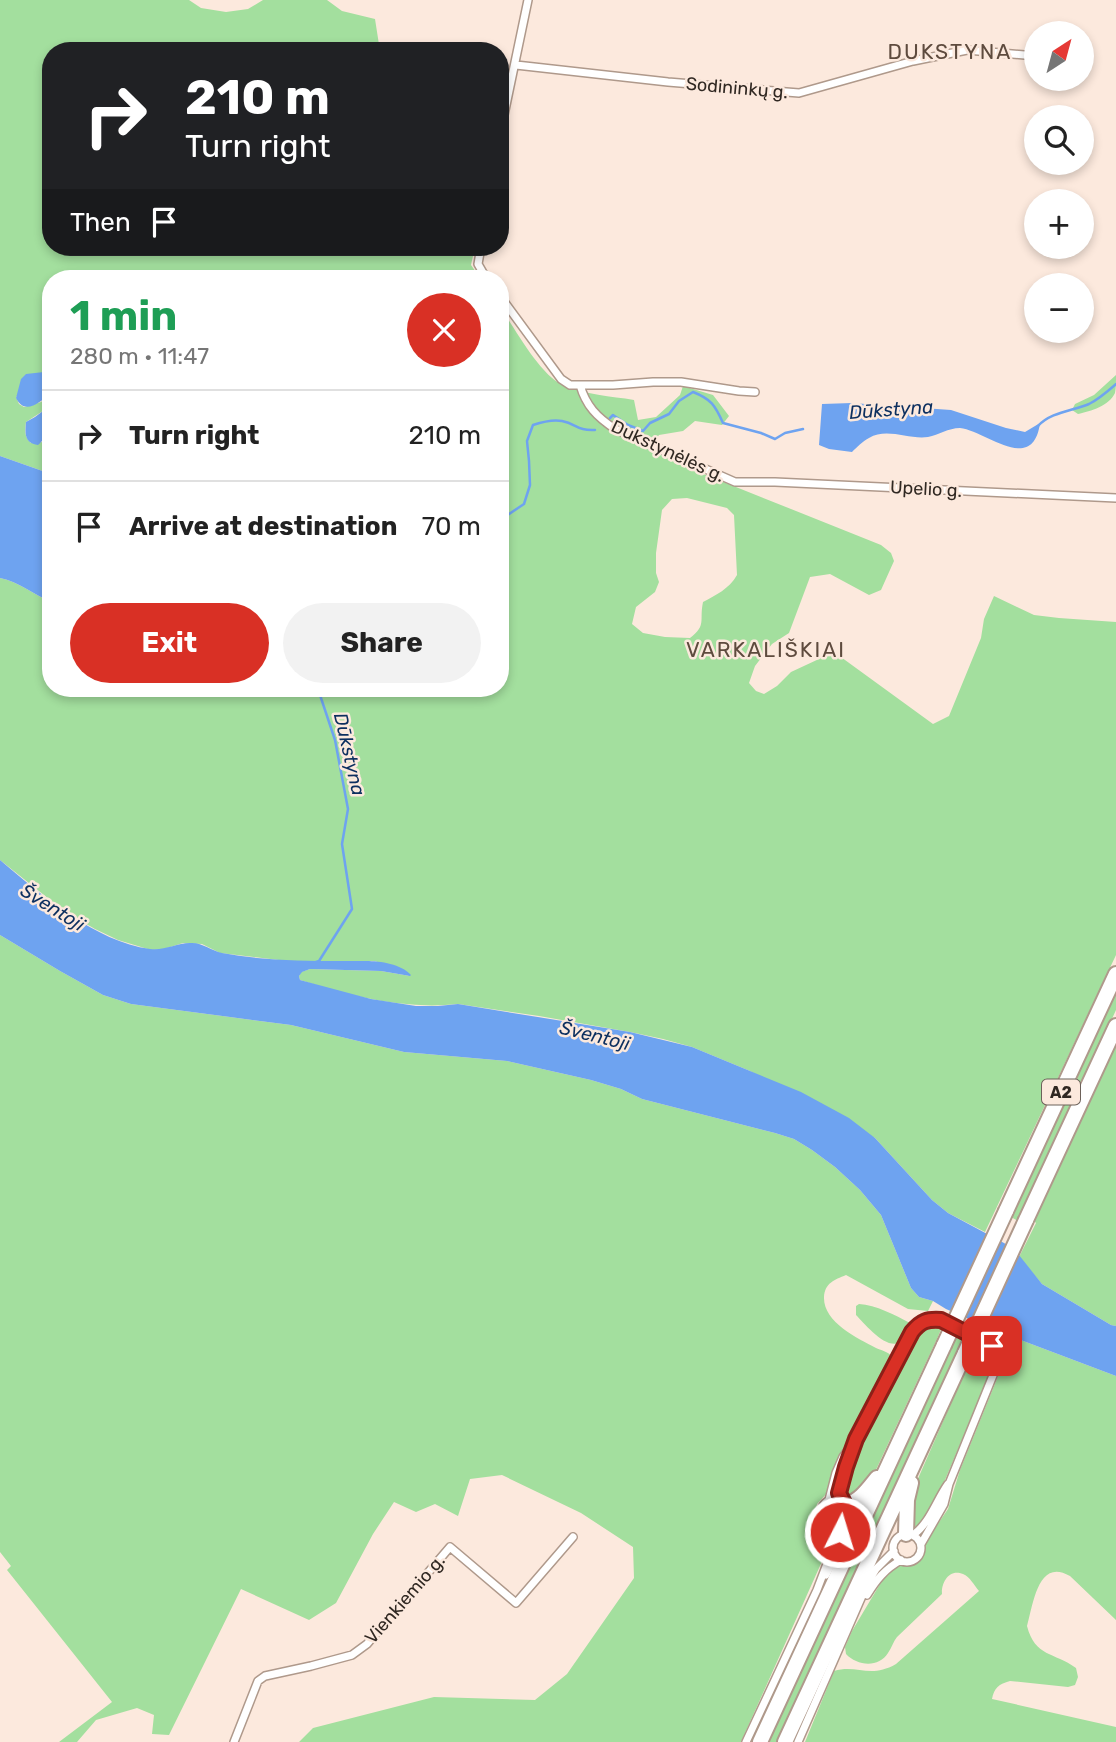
<!DOCTYPE html>
<html lang="en">
<head>
<meta charset="utf-8">
<style>
	body { margin:0; font-family:Rubik,sans-serif; background:#f2f2f2; color:#222; height:100vh; display:flex; flex-direction:column; font-size:26px; white-space:nowrap }
	* { box-sizing:border-box; margin:0 }
	p { font-size:23px; color:#767676 }
	.icon { flex:none; width:38px; height:38px; fill:none; stroke:currentColor; stroke-width:2; stroke-linecap:round; stroke-linejoin:round }
	.map { position:relative; flex:1; overflow:hidden }
	.sheet { position:absolute; left:42px; top:270px; width:467px; height:427px; display:flex; flex-direction:column; background:#fff; border-radius:28px; box-shadow:0 4px 10px #0003 }
	.sheet>* { flex:none }
	.top-card { position:absolute; left:42px; top:42px; width:467px; height:214px; border-radius:28px; box-shadow:0 4px 10px #0003; background:#202124; color:#fff; overflow:hidden }
	.needle { width:46px; rotate:36deg }
	.controls { position:absolute; left:1024px; top:21px; display:grid; gap:14px }
	.controls a { display:grid; place-items:center; width:70px; height:70px; border-radius:50%; background:#fff; box-shadow:0 4px 10px #0003; font-size:35px }
	.pin { position:absolute; display:grid; place-items:center; width:60px; height:60px; color:#fff; margin:-30px; border-radius:14px; box-shadow:0 4px 10px #0006 }
	.me { position:absolute; width:77px; margin:-38px; rotate:5deg; stroke-linejoin:round; filter:drop-shadow(0 0 5px #0008) }
	.turn { display:flex; align-items:center; gap:24px; height:147px; padding:0 28px; font-size:32px }
	.turn .icon { width:91px; height:91px; stroke-width:2.5 }
	.turn b { display:block; font-size:49px; line-height:60px }
	.then { display:flex; align-items:center; height:66px; padding:0 28px; background:#0003; gap:14px; font-size:26px }
	.round { display:grid; place-items:center; flex:none; width:74px; height:74px; border-radius:37px; background:#f2f2f2 }
	.head { display:flex; align-items:center; justify-content:space-between; height:119px; padding:0 28px }
	h1 { font-size:42px; font-weight:700; line-height:52px; color:#1e9e55 }
	.action { display:flex; gap:14px; margin-top:auto; padding:14px 28px }
	.action a { flex:1; height:80px; border-radius:42px; background:#d93025; color:#fff; font-size:28px; font-weight:700; line-height:80px; text-align:center }
	.action a+a { background:#f2f2f2; color:#222 }
	ul { padding:0; list-style:none }
	li { display:flex; align-items:center; gap:21px; height:91px; padding:0 28px; border-top:2px solid #e0e0e0 }
	li div { flex:1 }
	li b { display:block; font-size:26px }
	li em { font-style:normal }
	.map>svg:first-child { display:block }
	.green { fill:#a3df9e; fill-rule:evenodd }
	.water { fill:#6ea3f0 }
	.lines { fill:none; stroke-linecap:round; stroke-linejoin:round }
	.stream { stroke:#6ea3f0; stroke-width:2.5 }
	.minor-casing { stroke:#af998b; stroke-width:10 }
	.motorway-casing { stroke:#af998b; stroke-width:18 }
	.minor { stroke:#fff; stroke-width:7 }
	.motorway { stroke:#fff; stroke-width:14 }
	.motorway-bridge-casing { stroke:#af998b; stroke-width:18; stroke-linecap:butt }
	.motorway-bridge { stroke:#fff; stroke-width:14 }
	.route-casing { stroke:#8d1f18; stroke-width:18 }
	.route { stroke:#d93025; stroke-width:12 }
	.labels { text-anchor:middle; stroke-width:5; stroke-linejoin:round; paint-order:stroke }
	.shield { fill:#fce9dd; stroke:#6d625a; stroke-width:2 }
	.shield-label { font-size:16px; font-weight:bold; fill:#302822 }
	.street-label { font-size:18px; fill:#302822; stroke:#fce9dd }
	.water-label { font-size:19px; font-style:italic; fill:#0c2f5f; stroke:#fce9dd }
	.quarter-label { font-size:21px; letter-spacing:2px; fill:#5e4b3e; stroke:#fce9dd }
</style>
</head>
<body>
<div class="map">
<svg width="1116" height="1742" viewBox="0 0 1116 1742">
	<rect width="100%" height="100%" fill="#fce9dd"/>
	<path class="green" d="M0,0H189L201,8L226,12L248,9L263,0H327L342,11L375,19L380,51H51V247H475L471,265L480,278H51V374L44,372L16,397L19,404L24,407L41,402L51,393L49,407L26,422C25,430 24,437 31,443L43,442L46,435L51,432V474L0,456Z
		M501,308C515,329 540,375 563,385C585,395 611,396 634,400L638,420L656,417L680,395L683,386L713,395L729,416L722,425L695,421L683,431L659,435L654,442L657,452L696,471L881,545L891,553L894,561L881,590L869,595L830,574L810,577L789,633L772,644L755,666L749,683L756,691L764,694L777,686L791,672L834,652L933,724L949,716L981,638L984,619L994,596L1034,615L1059,618L1116,622V955L985,1232L948,1213L932,1200L875,1138L750,1071L692,1047L663,1039L630,1032L539,1016L458,1004C404,1010 351,996 300,980L299,976L301,972L310,969L381,971L410,976L375,961H287L220,953L202,944L183,943L164,949L151,950L118,940L95,929L64,911L0,860V578C19,582 33,594 51,602V688H500ZM687,498L727,508L734,515L737,575C729,589 716,595 703,602C699,621 707,625 690,638L665,637L643,633L632,624L636,607L655,592L659,582L656,573V553L662,510L672,499Z
		M1116,375C1116,381 1116,388 1115,393C1109,406 1091,411 1078,414L1072,410L1075,404L1094,395Z
		M0,935L60,971L103,995L131,1004L291,1025L404,1052L507,1061L591,1080L621,1089L642,1099L775,1133L794,1139L812,1150L835,1167L860,1190L881,1215L911,1288L919,1297L933,1301L928,1311L908,1309L846,1275C834,1280 825,1283 824,1297C823,1322 857,1338 876,1348C880,1350 889,1352 891,1356C892,1358 891,1360 891,1362L841,1455L827,1493L817,1504L816,1510L817,1518L828,1532V1548L741,1742H299L313,1728L434,1697L535,1700L567,1674L634,1578L633,1547L581,1513L502,1475L470,1479L458,1516L435,1504L416,1512L394,1502L373,1534L336,1603L309,1620L241,1589L169,1735L152,1734L154,1715L137,1708L96,1720L77,1742H59L112,1702L7,1570L11,1566L0,1552Z
		M1116,985V1010L1021,1217L1018,1221L1011,1217L1014,1210L1013,1209Z
		M1116,1045V1326L1111,1325L1042,1284L1019,1257L1036,1223L1034,1221Z
		M859,1304C876,1305 895,1315 910,1323V1327C908,1331 905,1338 902,1341C888,1353 865,1324 856,1315V1306Z
		M935,1325L942,1327L937,1339L874,1474L859,1493L846,1498L843,1495V1489L861,1440L916,1335L922,1328Z
		M957,1334L964,1336L959,1350L778,1742H766Z
		M1018,1339L1116,1376V1620L1070,1576C1038,1557 1033,1605 1027,1626C1035,1657 1054,1652 1076,1668L1078,1677L1075,1685L1068,1687L1010,1681C999,1684 994,1688 992,1699L1116,1727V1742H805L834,1671C857,1664 870,1679 896,1664L979,1591C974,1585 970,1577 963,1574C949,1568 941,1583 942,1594L897,1637C893,1642 892,1647 888,1653C879,1668 857,1666 846,1654L845,1647L852,1631L886,1574L900,1564L910,1565L916,1563L924,1554L926,1541L948,1509L960,1470L1003,1364L1017,1357Z
		M980,1344L987,1352L991,1363L986,1383L945,1480L925,1517L919,1525L915,1527L912,1526L913,1490L970,1360L972,1361Z"/>
	<path class="water" d="M44,372L51,374V393C40,402 25,416 16,398L21,379L26,374Z
		M852,403L951,410L1006,428L1025,432L1040,423C1033,475 986,431 960,428C948,428 939,435 928,437C909,440 887,427 869,438C863,441 857,447 852,452L829,449L819,445L822,404Z
		M51,405V432C45,436 43,441 38,445C24,443 25,433 26,422L35,417Z
		M0,456L51,474V602C33,594 19,582 0,578Z
		M0,860C40,894 96,942 150,949C165,951 178,942 192,943C203,943 212,951 222,953C270,962 318,961 366,961C381,961 401,964 411,975L410,976L381,971L310,969L302,972L299,976L300,980L371,999L416,1006H438L458,1004L630,1032L692,1047L801,1092L849,1118L875,1138L932,1200L948,1213L1004,1243L1015,1250L1042,1284L1111,1325L1116,1326V1376L994,1330L946,1309L933,1301L919,1297L911,1288L881,1215L860,1190L835,1167L812,1150L794,1139L775,1133L642,1099L621,1089L591,1080L507,1061L404,1052L291,1025L131,1004L103,995L60,971L0,935Z"/>
	<g class="lines">
		<path class="stream" d="M610,418L613,415L628,425L643,431L650,423L669,414L679,401L693,392C711,399 715,405 723,423L761,433L775,439L785,433L803,429
			M1038,426C1051,412 1072,411 1089,404C1099,399 1108,391 1116,384
			M500,520L524,504L530,485L529,461L527,441L533,425C542,422 552,419 562,421C577,424 577,431 595,430
			M316,962L319,961L352,909L342,844L348,809L335,740L319,692L321,688"/>
		<g class="minor-casing">
			<path id="minor" d="M516,65L668,82L799,93L913,61L967,50L1036,56
				M500,134L528,0
				M481,247L478,264L486,278
				M500,296L561,379L570,385H613L653,382H681L739,391L755,392
				M580,385C586,406 597,417 615,429L735,482H775L1116,498
				M821 1513a14 14 0 1 1 28 0a14 14 0 1 1-28 0Z
				M829,1500L836,1473L843,1457L856,1439L912,1332C917,1325 922,1320 930,1320C942,1318 986,1338 993,1347C997,1352 998,1357 998,1363L949,1484L944,1504L921,1544
				M841,1501C835,1483 849,1463 854,1446
				M893 1548a14 14 0 1 1 28 0a14 14 0 1 1-28 0Z
				M913,1535C930,1523 936,1501 948,1484
				M826,1575L838,1552L841,1525
				M867,1595C876,1580 885,1569 901,1560
				M234,1742L258,1681L265,1676L311,1666L352,1655L367,1644L450,1547L516,1603L573,1537
				M746,1742L817,1590L830,1556L833,1546L832,1536L829,1526
				M798,1742L869,1580L876,1569L894,1551"/>
		</g>
		<g class="motorway-casing">
			<path id="motorway" d="M1006,1211L1116,974
				M1026,1220L1116,1026
				M846,1505C860,1501 868,1489 877,1478
				M906,1534L907,1500L911,1483
				M760,1742L944,1345
				M785,1742L965,1353"/>
		</g>
		<use href="#minor" class="minor"/>
		<use href="#motorway" class="motorway"/>
		<g class="motorway-bridge-casing">
			<path id="motorway-bridge" d="M944,1345L1006,1211
				M965,1353L1026,1220"/>
		</g>
		<use href="#motorway-bridge" class="motorway-bridge"/>
	</g>
	<g class="lines">
		<g class="route-casing">
			<path id="route" d="M840,1532C841,1524 847,1521 849,1513L839,1493L846,1467L856,1439L912,1332C921,1321 927,1319 941,1320L992,1346"/>
		</g>
		<use href="#route" class="route"/>
	</g>
	<g class="labels">
		<rect class="shield" x="1042" y="1079.5" width="38" height="25" rx="5"/>
		<g class="shield-label">
			<text x="1061" y="1098">A2</text>
		</g>
		<g class="street-label">
			<text transform="translate(737 88) rotate(5)" y="6">Sodininkų g.</text>
			<text transform="translate(668 451) rotate(25)" y="6">Dukstynėlės g.</text>
			<text transform="translate(926 489) rotate(3)" y="6">Upelio g.</text>
			<text transform="translate(405 1599) rotate(-49)" y="6">Vienkiemio g.</text>
		</g>
		<g class="water-label">
			<text transform="translate(891 409) rotate(-4)" y="7">Dūkstyna</text>
			<text transform="translate(350 754) rotate(77)" y="7">Dūkstyna</text>
			<text transform="translate(53 907) rotate(32)" y="7">Šventoji</text>
			<text transform="translate(595 1035) rotate(14)" y="7">Šventoji</text>
		</g>
		<g class="quarter-label">
			<text x="950" y="59">DUKSTYNA</text>
			<text x="766" y="657">VARKALIŠKIAI</text>
		</g>
	</g>
</svg>
<div class="controls">
<a><svg class="needle" viewBox="-14 -14 28 28"><path d="M0-13l5 13h-10z" fill="#e53935"/><path d="M0 13l5-13h-10z" fill="#767676"/></svg></a>
<a><svg class="icon" aria-label="search" viewBox="0 0 24 24"><circle cx="10" cy="10" r="6"/><path d="M15 15l6 6"/></svg></a>
<a>+</a>
<a>−</a>
</div>
<div class="pin" style="left:992px;top:1346px;background:#d93025"><svg class="icon" aria-label="arrive" viewBox="0 0 24 24"><path d="M6 21V4h12l-3 4 3 4H6"/></svg></div>
<svg class="me" style="left:840px;top:1532px" viewBox="-20 -20 40 40"><circle r="17" fill="#d93025" stroke="#fff" stroke-width="3"/><path d="M0-11L8 9 0 5-8 9z" fill="#fff"/></svg>
<div class="top-card">
<div class="turn"><svg class="icon" aria-label="right" viewBox="0 0 24 24"><path d="M7 20v-9h11M14 6l5 5-5 5"/></svg><div><b>210 m</b>Turn right</div></div>
<div class="then">Then<svg class="icon" aria-label="arrive" viewBox="0 0 24 24"><path d="M6 21V4h12l-3 4 3 4H6"/></svg></div>
</div>
<section class="sheet">
<div class="head"><div><h1>1 min</h1><p>280 m · 11:47</p></div><a class="round" style="background:#d93025;color:#fff"><svg class="icon" aria-label="close" viewBox="0 0 24 24"><path d="M6 6l12 12M18 6L6 18"/></svg></a></div>
<ul>
<li><svg class="icon" aria-label="right" viewBox="0 0 24 24"><path d="M7 20v-9h11M14 6l5 5-5 5"/></svg><div><b>Turn right</b></div><em>210 m</em></li>
<li><svg class="icon" aria-label="arrive" viewBox="0 0 24 24"><path d="M6 21V4h12l-3 4 3 4H6"/></svg><div><b>Arrive at destination</b></div><em>70 m</em></li>
</ul>
<div class="action"><a>Exit</a><a>Share</a></div>
</section>
</div>
</body>
</html>
